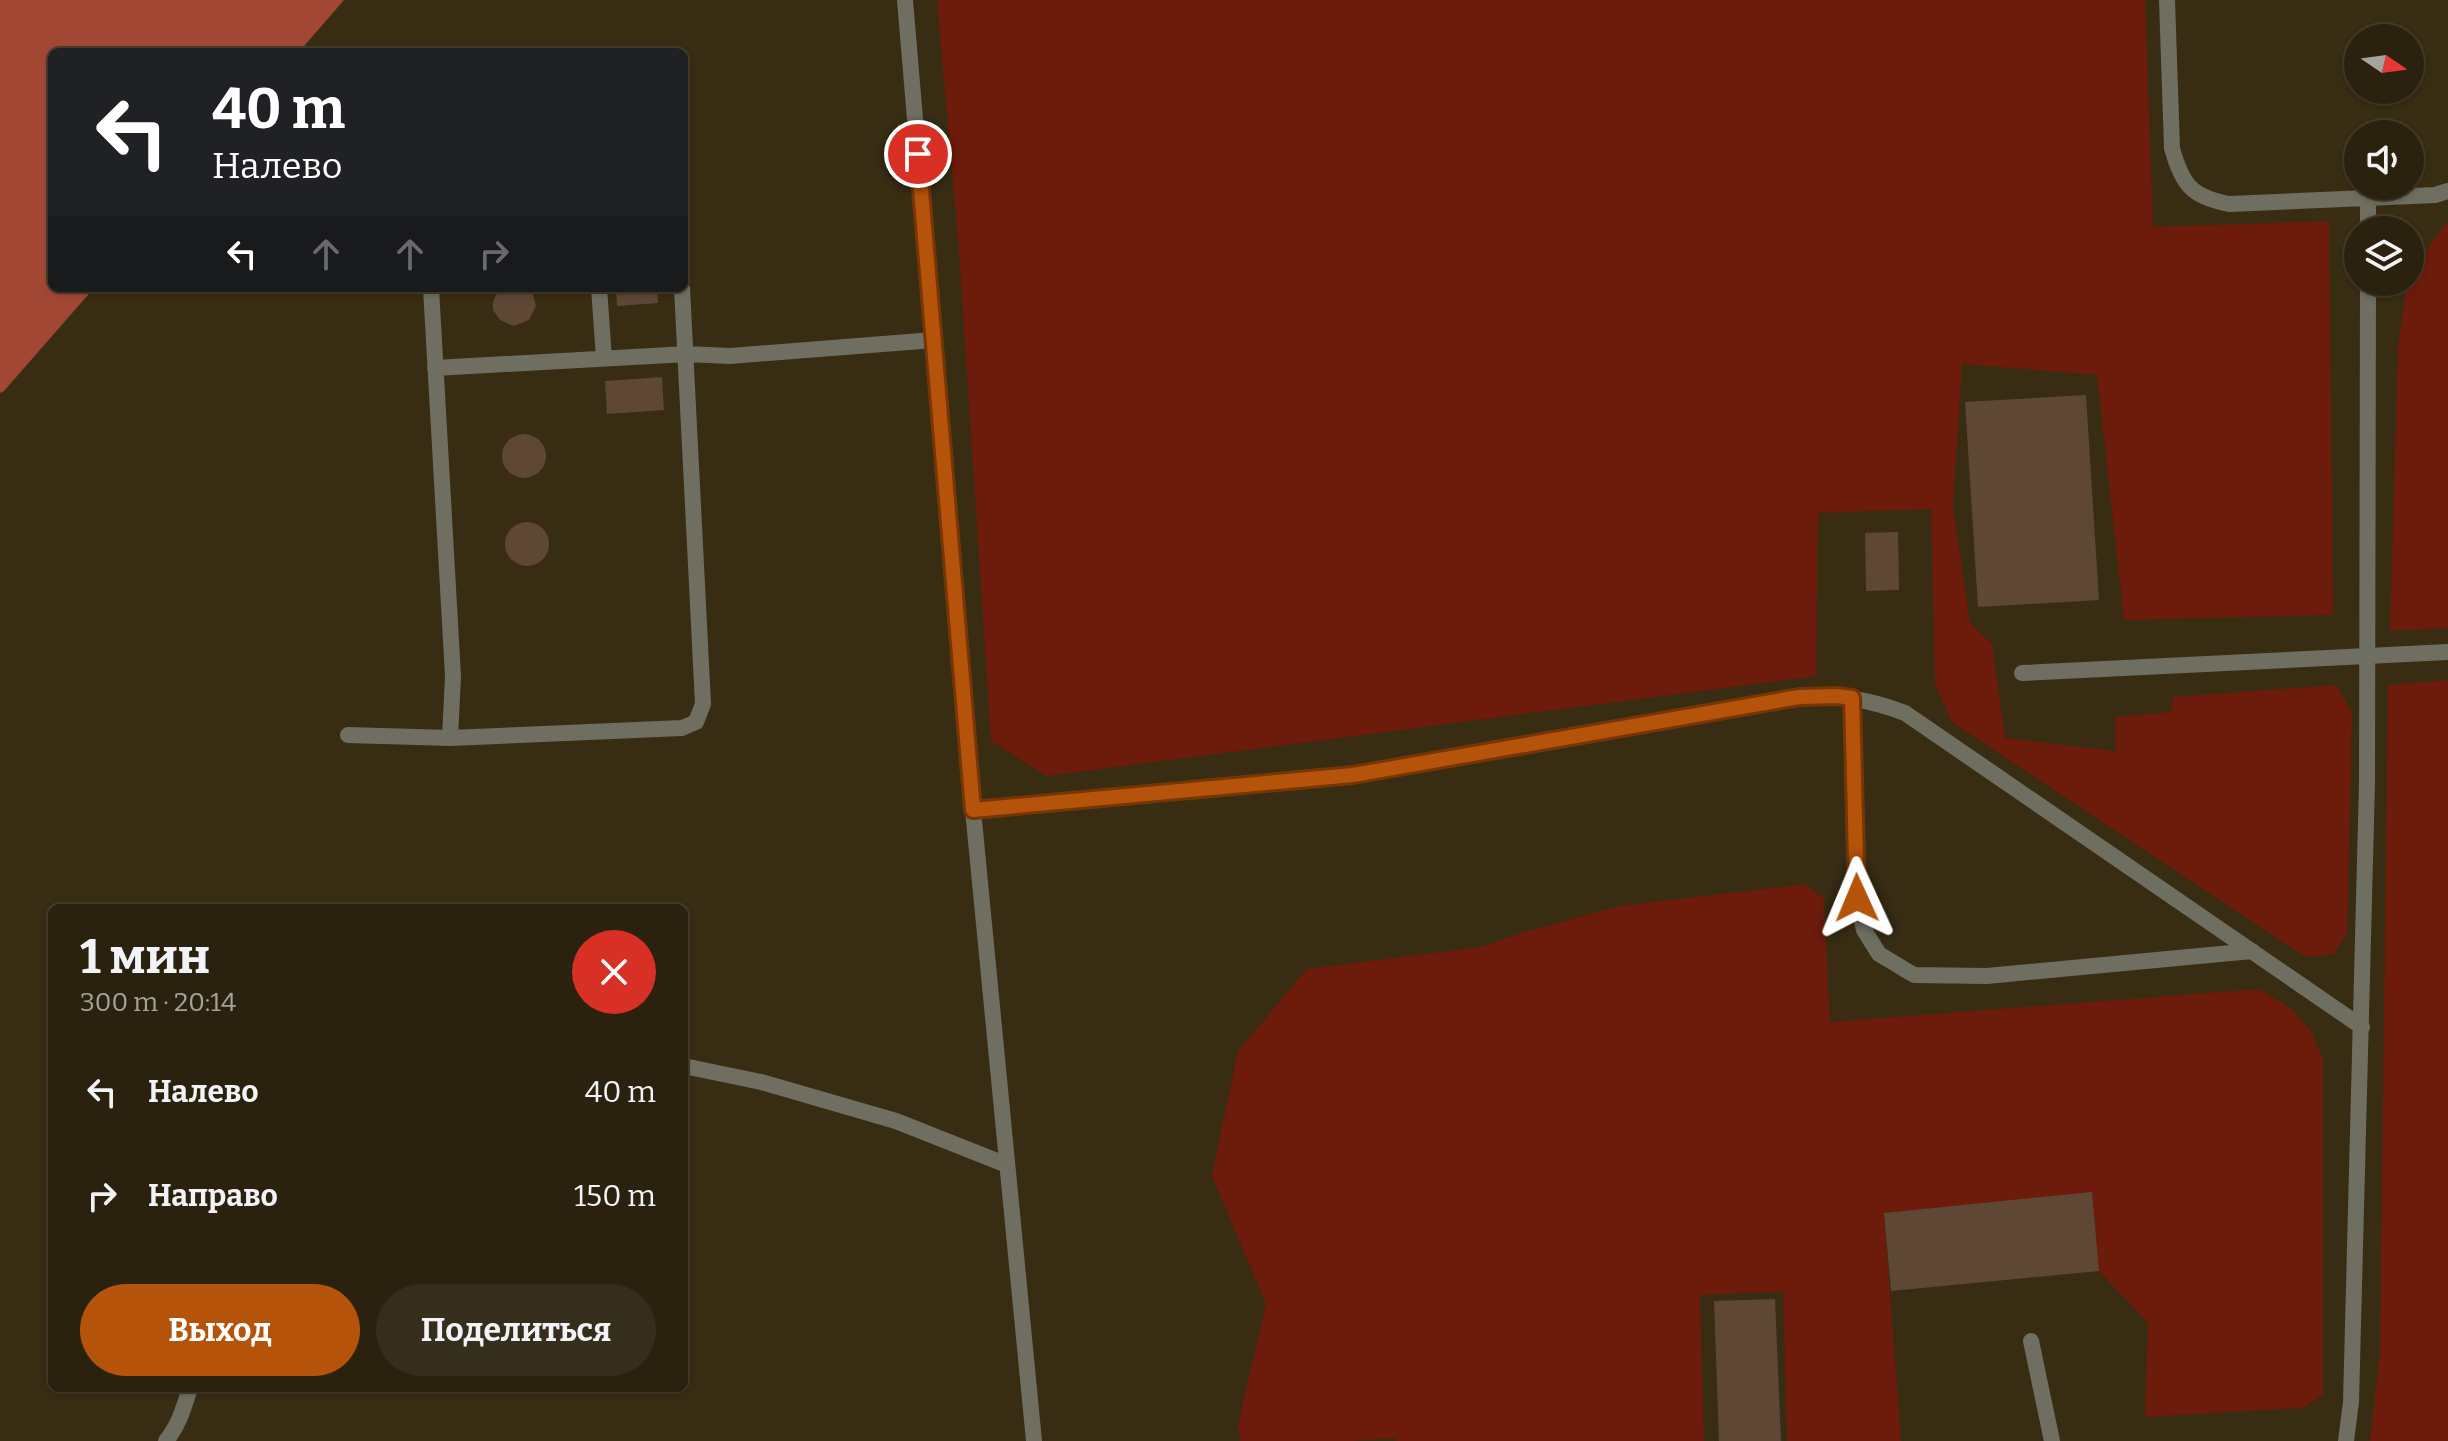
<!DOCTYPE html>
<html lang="ru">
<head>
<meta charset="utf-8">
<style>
	body { margin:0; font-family:Bitter,serif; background:#362e1c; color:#f1f3f6; height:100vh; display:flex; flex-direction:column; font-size:30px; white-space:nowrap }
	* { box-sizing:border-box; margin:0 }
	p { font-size:26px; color:#a5a39e }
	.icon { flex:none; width:44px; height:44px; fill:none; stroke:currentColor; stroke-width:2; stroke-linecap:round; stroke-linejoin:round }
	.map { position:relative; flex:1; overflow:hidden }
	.drawer { position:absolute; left:48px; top:904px; width:640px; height:488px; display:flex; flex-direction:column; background:#2a210e; border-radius:12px; box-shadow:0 2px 6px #0004,0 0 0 2px #463e2e }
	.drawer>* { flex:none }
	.banner { position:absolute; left:48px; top:48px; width:640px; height:244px; border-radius:12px; box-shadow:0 2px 6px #0004,0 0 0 2px #463e2e; background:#202124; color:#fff; overflow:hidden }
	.needle { width:52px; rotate:103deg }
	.controls { position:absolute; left:2344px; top:24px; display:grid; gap:16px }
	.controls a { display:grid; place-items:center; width:80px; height:80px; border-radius:50%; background:#2a210e; box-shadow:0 2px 6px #0004,0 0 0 2px #463e2e; font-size:40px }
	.pin { position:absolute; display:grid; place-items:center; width:68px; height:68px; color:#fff; margin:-34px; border:4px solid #fff; border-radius:50%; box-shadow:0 2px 8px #0007 }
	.me { position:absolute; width:88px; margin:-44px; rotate:359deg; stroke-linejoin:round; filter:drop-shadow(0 0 6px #0008) }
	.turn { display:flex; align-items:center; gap:28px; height:168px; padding:0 32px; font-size:36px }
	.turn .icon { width:104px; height:104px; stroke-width:2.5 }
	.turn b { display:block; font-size:56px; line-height:68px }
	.lanes { display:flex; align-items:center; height:76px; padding:0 32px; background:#0003; justify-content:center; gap:40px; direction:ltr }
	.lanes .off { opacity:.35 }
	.round { display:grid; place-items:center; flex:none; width:84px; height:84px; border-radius:42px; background:#362e1c }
	.head { display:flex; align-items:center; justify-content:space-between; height:136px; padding:0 32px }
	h1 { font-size:48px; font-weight:700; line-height:60px }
	.button { display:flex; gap:16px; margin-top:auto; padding:16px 32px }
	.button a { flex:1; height:92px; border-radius:48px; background:#b45309; color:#fff; font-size:32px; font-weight:700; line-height:92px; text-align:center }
	.button a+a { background:#362e1c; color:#f1f3f6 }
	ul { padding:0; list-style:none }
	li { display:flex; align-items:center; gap:24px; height:104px; padding:0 32px }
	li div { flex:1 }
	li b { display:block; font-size:30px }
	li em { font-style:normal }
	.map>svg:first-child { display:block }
	.green { fill:#6d1b0b }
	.forest { fill:#a34735 }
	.building { fill:#5e4735 }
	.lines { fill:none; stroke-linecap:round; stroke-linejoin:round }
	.lane { stroke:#6e6e61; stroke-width:16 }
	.route-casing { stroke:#753606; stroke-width:20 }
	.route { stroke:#b45309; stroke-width:14 }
</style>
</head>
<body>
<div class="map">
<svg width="2448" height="1441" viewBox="0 0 2448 1441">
	<rect width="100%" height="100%" fill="#382c13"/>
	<path class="green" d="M937,0H2145L2153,227L2329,221L2333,615L2124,620L2097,375L1962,364L1953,508L1970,623L1992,644L2005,738L2116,751L2115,717L2171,712L2173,697L2337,685L2352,713L2347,933L2334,954L2313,957L2301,954L1952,722L1935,684L1931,509L1818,513L1816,676L1047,776L991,741L959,251Z
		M2448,220V628L2390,631L2398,348L2407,282H2410V274Z
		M2448,680V1441H2370L2380,1350L2388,685Z
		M1805,884L1824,899L1830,1022L2259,989L2289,1007L2310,1029L2323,1059V1395L2303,1408L2145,1417L2148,1323L2099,1271L2092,1193L1884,1213L1901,1441H1787L1783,1291L1700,1295L1704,1441H1396L1395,1438L1350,1441H1240L1238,1425L1266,1304L1212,1176L1238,1051L1307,969L1481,947L1521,933L1620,906Z"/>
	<path class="forest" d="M0,0H344L299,52H52V288H94L4,391L0,393Z"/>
	<path class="building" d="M499,288H529L532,291L536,306L529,320L514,326L500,320L493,310V302Z
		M616,288H657L658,303L617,306Z
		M662,377L664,410L607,414L605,381Z
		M2086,395L2099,600L1978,607L1965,402Z
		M502 456a22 22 0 1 1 44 0a22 22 0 1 1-44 0Z
		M505 544a22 22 0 1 1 44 0a22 22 0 1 1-44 0Z
		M1898,532L1899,590L1866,591L1865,533Z
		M2092,1192L2099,1271L1891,1291L1884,1213Z
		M1775,1299L1781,1441H1719L1714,1301Z"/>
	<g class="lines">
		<path class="lane" d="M905,0L973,810L1034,1441
			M2167,0L2172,148C2182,185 2192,197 2229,204L2435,195L2448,191
			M2368,230V198
			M431,288L453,676L450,738
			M599,288L604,358
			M435,368L687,354L730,356L934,340
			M2022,673L2448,652
			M1852,698L1857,898L1864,930L1879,954L1914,975L1987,976L2252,951
			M348,735L450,738L682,728L696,722L703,704L682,288
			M973,810L1353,775L1799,697C1841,696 1866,698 1905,713L2362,1027
			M684,1066L761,1082L896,1121L1007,1165
			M2031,1341L2052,1441
			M166,1441C179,1425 184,1407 190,1388
			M2346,1441L2351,1402L2367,783L2368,282"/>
	</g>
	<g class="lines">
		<g class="route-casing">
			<path id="route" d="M918,154L973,810L1353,775L1799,697L1837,696L1852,698L1857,898"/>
		</g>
		<use href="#route" class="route"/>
	</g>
</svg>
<div class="controls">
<a><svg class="needle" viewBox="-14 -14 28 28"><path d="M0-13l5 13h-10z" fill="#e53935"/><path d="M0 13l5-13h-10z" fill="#a5a39e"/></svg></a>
<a><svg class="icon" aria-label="sound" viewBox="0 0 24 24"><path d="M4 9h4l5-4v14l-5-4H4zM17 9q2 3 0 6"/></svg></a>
<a><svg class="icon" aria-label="layers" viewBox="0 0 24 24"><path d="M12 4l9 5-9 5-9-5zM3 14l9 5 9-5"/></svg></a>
</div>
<div class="pin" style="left:918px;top:154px;background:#d93025"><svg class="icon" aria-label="arrive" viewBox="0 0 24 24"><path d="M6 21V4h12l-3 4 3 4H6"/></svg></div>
<svg class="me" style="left:1857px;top:898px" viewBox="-20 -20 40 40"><path d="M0-17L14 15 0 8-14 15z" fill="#b45309" stroke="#fff" stroke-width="4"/></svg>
<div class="banner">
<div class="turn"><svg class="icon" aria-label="left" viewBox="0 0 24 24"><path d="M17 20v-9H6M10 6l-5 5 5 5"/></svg><div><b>40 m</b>Налево</div></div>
<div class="lanes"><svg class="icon" aria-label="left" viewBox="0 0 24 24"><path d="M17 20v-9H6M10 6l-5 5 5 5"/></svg><svg class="icon off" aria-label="ahead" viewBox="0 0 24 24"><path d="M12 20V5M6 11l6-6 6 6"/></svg><svg class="icon off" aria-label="ahead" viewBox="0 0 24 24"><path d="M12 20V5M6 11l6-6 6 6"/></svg><svg class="icon off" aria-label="right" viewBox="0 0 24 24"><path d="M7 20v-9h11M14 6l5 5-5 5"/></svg></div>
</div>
<section class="drawer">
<div class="head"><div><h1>1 мин</h1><p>300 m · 20:14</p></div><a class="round" style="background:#d93025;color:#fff"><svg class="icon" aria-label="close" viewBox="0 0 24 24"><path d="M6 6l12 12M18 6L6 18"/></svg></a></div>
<ul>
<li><svg class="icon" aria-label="left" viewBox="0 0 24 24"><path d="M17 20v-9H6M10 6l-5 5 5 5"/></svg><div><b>Налево</b></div><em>40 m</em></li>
<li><svg class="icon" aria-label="right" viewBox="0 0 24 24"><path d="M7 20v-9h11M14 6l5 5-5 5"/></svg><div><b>Направо</b></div><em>150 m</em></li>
</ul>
<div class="button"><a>Выход</a><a>Поделиться</a></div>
</section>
</div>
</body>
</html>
